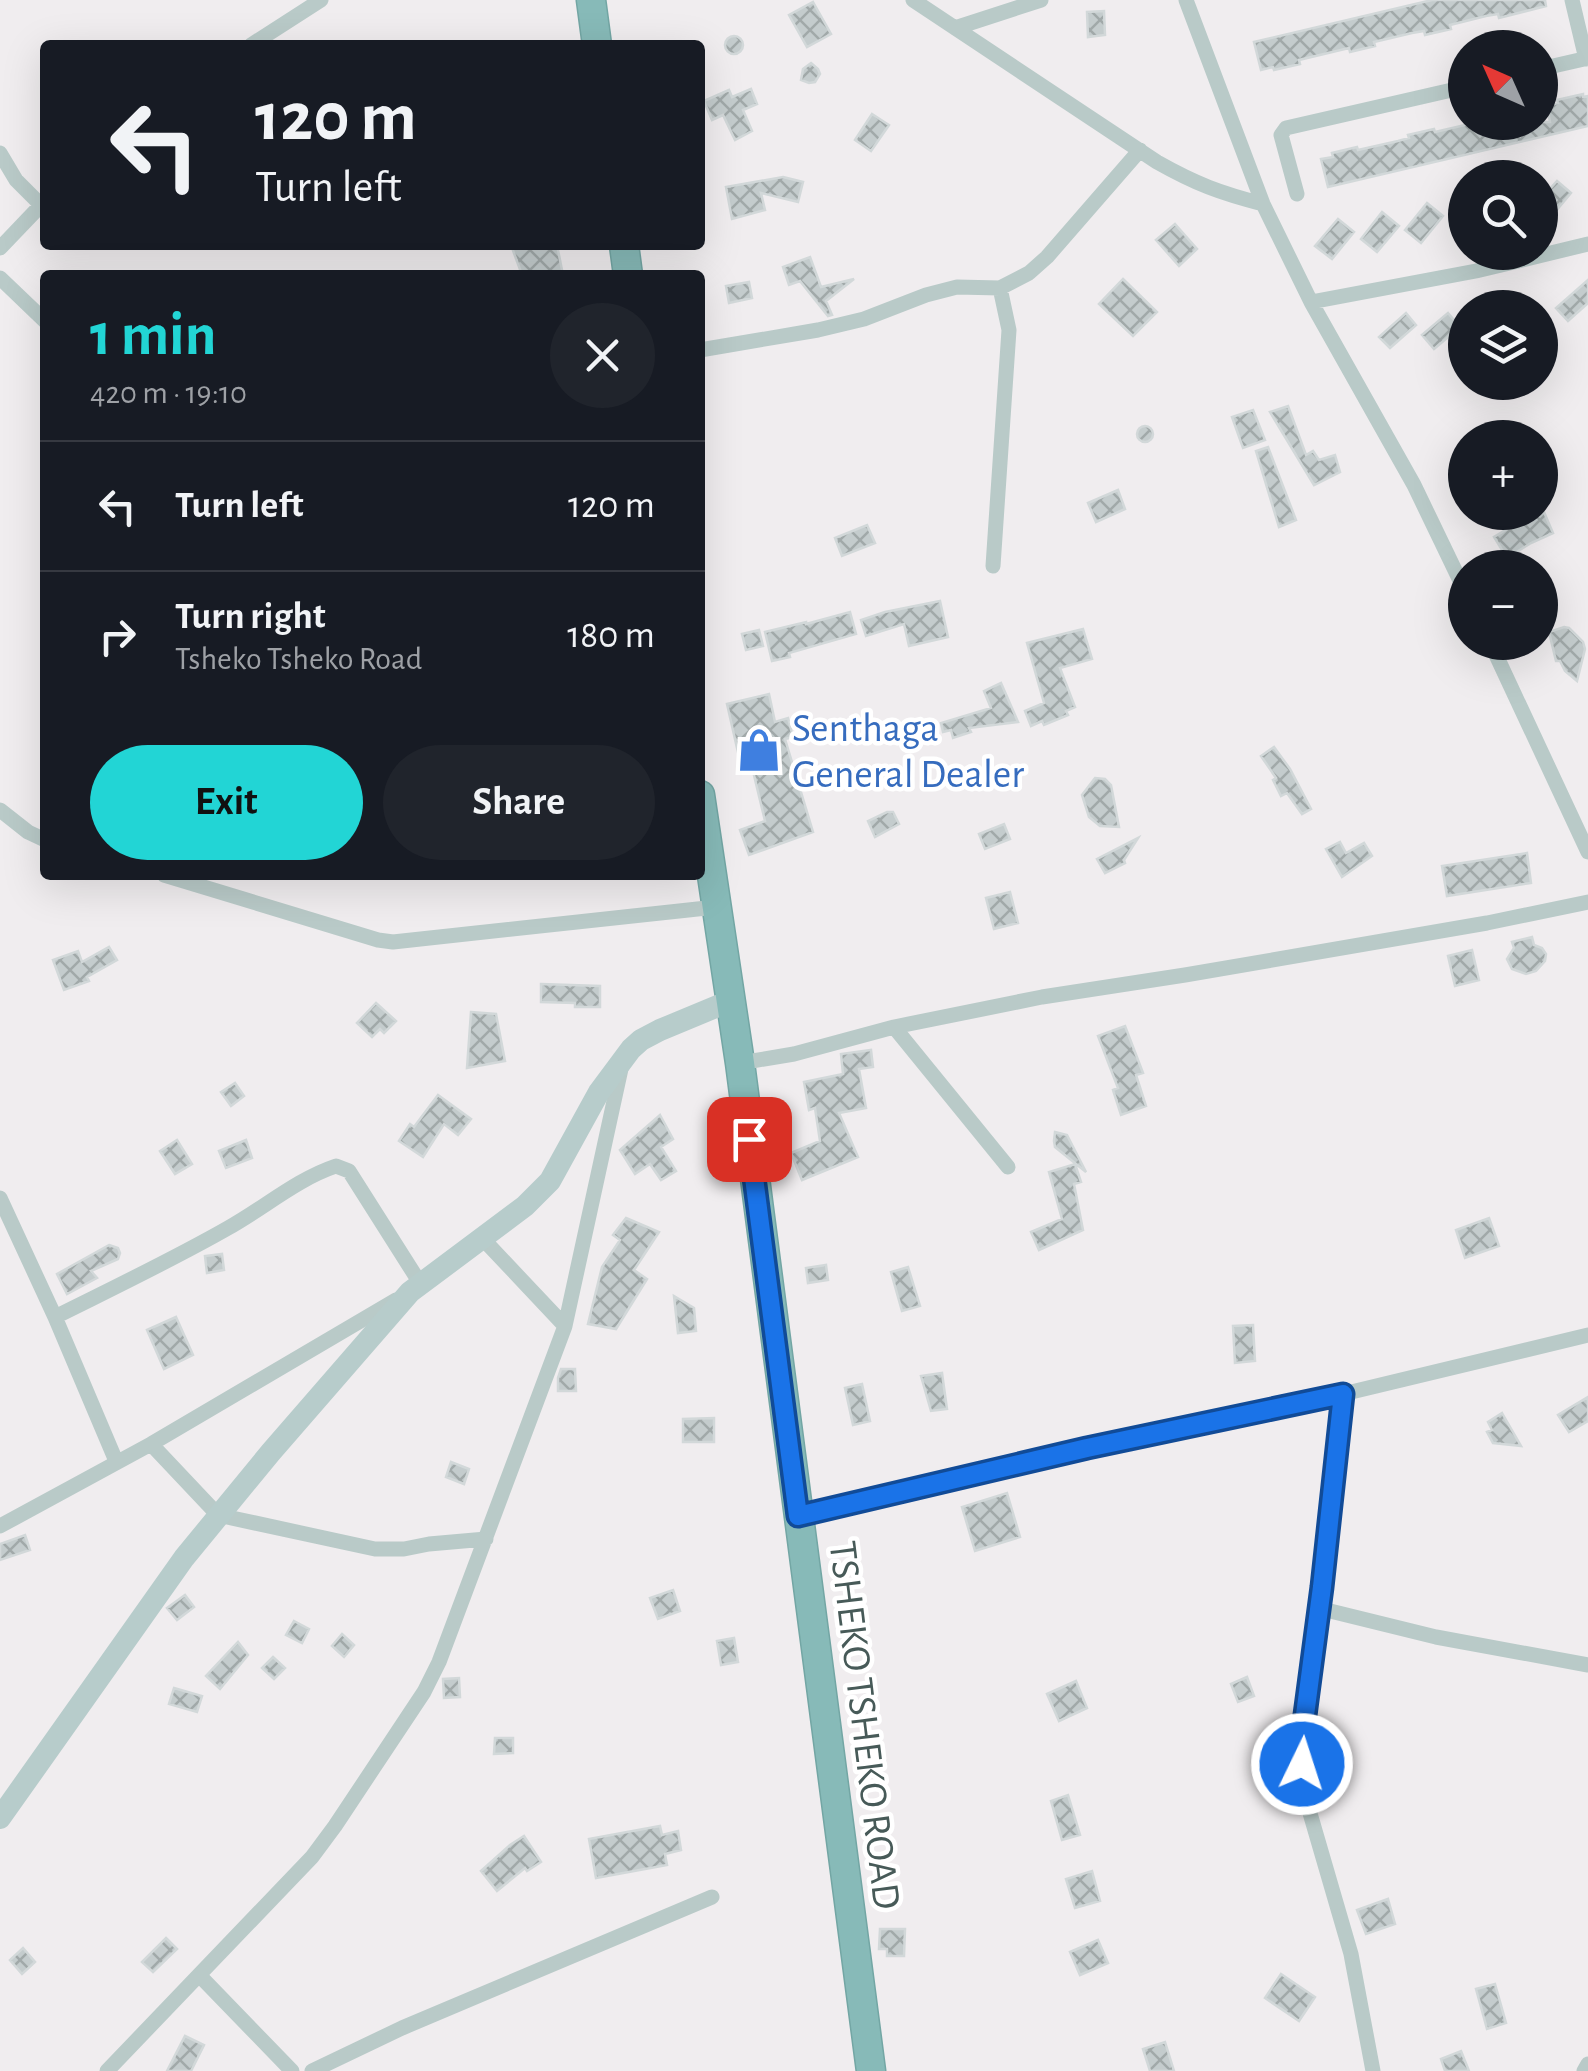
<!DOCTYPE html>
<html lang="en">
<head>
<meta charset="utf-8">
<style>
	body { margin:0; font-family:"Alegreya Sans",sans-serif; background:#20242c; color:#f1f3f6; height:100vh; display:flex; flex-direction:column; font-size:38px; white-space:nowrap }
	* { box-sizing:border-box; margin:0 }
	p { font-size:32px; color:#9ea1a6 }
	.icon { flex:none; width:55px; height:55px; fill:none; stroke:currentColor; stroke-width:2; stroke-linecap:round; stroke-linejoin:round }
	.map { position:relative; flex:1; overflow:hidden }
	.side { position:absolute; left:40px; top:270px; width:665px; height:610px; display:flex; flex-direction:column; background:#171b24; border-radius:10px; box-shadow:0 10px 40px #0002 }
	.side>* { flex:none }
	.hud { position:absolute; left:40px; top:40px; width:665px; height:210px; border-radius:10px; box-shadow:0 10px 40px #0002; background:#171b24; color:#f1f3f6; overflow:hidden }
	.needle { width:65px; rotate:315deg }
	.fabs { position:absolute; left:1448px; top:30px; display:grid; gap:20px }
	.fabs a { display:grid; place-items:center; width:110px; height:110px; border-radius:50%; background:#171b24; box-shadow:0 10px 40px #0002; font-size:50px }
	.pin { position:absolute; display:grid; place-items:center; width:85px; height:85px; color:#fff; margin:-42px; border-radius:20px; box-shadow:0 5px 15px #0006 }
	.me { position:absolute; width:110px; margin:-55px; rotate:4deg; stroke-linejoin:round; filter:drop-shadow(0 0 8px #0008) }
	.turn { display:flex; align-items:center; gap:35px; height:210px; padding:0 50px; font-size:45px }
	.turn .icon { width:130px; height:130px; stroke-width:2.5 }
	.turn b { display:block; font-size:70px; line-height:85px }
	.round { display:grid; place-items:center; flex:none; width:105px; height:105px; border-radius:52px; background:#20242c }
	.headline { display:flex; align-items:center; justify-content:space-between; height:170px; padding:0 50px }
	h1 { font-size:60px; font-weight:700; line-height:75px; color:#22d5d5 }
	.primary-button { display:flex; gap:20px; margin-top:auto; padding:20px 50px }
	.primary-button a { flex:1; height:115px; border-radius:60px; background:#22d5d5; color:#111; font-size:40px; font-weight:700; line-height:115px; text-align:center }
	.primary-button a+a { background:#20242c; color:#f1f3f6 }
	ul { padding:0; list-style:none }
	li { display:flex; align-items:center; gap:30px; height:130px; padding:0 50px; border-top:2px solid #363941 }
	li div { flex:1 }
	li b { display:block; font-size:38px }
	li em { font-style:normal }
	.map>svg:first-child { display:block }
	.building { fill:url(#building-cross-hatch); stroke:#d2d8d9; stroke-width:2.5 }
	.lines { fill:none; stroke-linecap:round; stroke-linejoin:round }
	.highway-casing { stroke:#73a6a4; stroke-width:31 }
	.street { stroke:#b9cac8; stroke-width:15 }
	.secondary { stroke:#b7cccb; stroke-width:22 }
	.highway { stroke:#87bab8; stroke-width:28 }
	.route-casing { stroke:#114b97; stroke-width:25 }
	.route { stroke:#1a73e8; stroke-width:18 }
	.labels { text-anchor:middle; stroke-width:9; stroke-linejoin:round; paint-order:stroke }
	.shop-label { font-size:40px; fill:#366cbe; stroke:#fff; text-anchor:start }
	.street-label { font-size:40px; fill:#475a58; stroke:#fff }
</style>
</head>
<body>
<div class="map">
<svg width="1588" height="2071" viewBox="0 0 1588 2071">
	<defs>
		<pattern id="building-cross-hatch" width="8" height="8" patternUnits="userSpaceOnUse" patternTransform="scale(2.5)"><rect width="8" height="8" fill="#c4cccd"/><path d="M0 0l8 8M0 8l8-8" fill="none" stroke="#a1a9a9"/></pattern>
	</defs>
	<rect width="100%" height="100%" fill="#f0edef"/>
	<path class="building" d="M1432,0H1545L1546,6L1499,18L1498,14L1486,16L1450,25L1451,29L1425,35L1424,31L1412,33L1374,42L1375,46L1350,52L1349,48L1299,60L1300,64L1274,70L1273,67L1261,70L1254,42Z
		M813,2L831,34L807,47L789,15Z
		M1104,11L1105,35L1088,37L1087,12Z
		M725 45a9 9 0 1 1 18 0a9 9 0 1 1-18 0Z
		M811,63L818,69L820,74L815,82L809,83L801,80L803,69Z
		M751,89L757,104L743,110L752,131L735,140L723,115L712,120L704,101L729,90L732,97Z
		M1583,94V97L1588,96V126L1328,187L1321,159L1333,157L1332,153L1357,147L1358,150L1398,141L1409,138L1408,135L1434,129L1435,132L1478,122H1550L1547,106L1558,103L1557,100Z
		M872,114L889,125L871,151L855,140Z
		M783,177L803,182L798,202L761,193L765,210L732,219L726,187Z
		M1557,181L1571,193L1551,217L1540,208V200Z
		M1427,203L1443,216L1421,243L1405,230Z
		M1382,212L1399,226L1377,252L1361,239Z
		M1338,219L1354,232L1332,259L1315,246Z
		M1175,224L1197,249L1179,266L1156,240Z
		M511,245H557L563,275H522Z
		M810,257L821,287L854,279L826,301L832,315L828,316L800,281L789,285L783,267Z
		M1123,279L1157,312L1133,336L1099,304Z
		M1588,280V303L1568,321L1556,308Z
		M749,282L752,298L729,303L726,286Z
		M1406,313L1416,325L1390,348L1379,337Z
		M1448,313L1460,327L1434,349L1422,335Z
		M1288,406L1306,455L1313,451L1319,460L1335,455L1340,472L1314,485L1270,412Z
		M1253,410L1265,440L1243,448L1232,417Z
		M1137 434a8 8 0 1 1 16 0a8 8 0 1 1-16 0Z
		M1268,447L1296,520L1279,527L1256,451Z
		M1118,490L1125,509L1096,522L1088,503Z
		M1544,512L1553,533L1531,543L1507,558L1494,537L1517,523Z
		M867,525L875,543L842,556L835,538Z
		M940,601L948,637L909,646L904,624L866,636L861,620L885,612Z
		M850,612L856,634L789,653L790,657L772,661L765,632L806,622V624Z
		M1564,627L1569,628L1583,642L1585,649L1577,681L1565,671L1560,661H1556L1549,632Z
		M1083,629L1092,659L1060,668L1075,707L1066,711L1068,715L1044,725L1042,721L1031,726L1025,711L1044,703L1027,643Z
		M759,630L763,646L746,650L742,634Z
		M1001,683L1018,722L969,728L971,732L953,738L951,730L943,732L941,723L991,708L984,691Z
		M769,694L775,722L788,718L793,737L785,739L813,832L749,855L740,830L765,821L752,767L742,770L727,704Z
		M1274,747L1290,769L1311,809L1302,814L1287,793L1281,796L1273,780L1276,778L1261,756Z
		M1095,778L1105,779L1111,785L1119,827L1100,826L1089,817L1082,795Z
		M887,812H893L899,824L875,837L868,821Z
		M1004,824L1010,839L985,849L979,834Z
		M1138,838L1124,860L1125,863L1105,873L1097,859Z
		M1340,842L1346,853L1364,843L1372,856L1342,877L1326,849Z
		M1527,853L1531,883L1447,896L1442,866Z
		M1010,892L1018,923L994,929L986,898Z
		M1532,937L1534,945L1542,948L1546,954L1545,961L1536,971L1526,974L1512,969L1507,959L1514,948L1512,942Z
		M109,947L117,960L87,977L89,981L64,990L53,960L78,951L82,962Z
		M1472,950L1479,980L1455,986L1448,956Z
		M541,984L600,986V1007H575V1003L541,1002Z
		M376,1003L396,1021L384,1033L380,1029L372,1037L357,1023Z
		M471,1012L496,1014L505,1061L467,1068Z
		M1125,1026L1143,1073L1136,1075L1146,1106L1121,1115L1113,1090L1118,1088L1098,1036Z
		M871,1050L873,1067L859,1069L866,1108L839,1113L858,1157L802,1180L791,1153L820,1141L815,1108L809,1110L804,1082L843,1074L841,1054Z
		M235,1083L244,1096L231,1106L221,1092Z
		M438,1095L471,1119L458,1135L444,1124L423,1157L399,1141L410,1124L414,1127Z
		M660,1115L673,1139L661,1147L676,1171L661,1180L650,1164L635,1174L620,1150Z
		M1055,1132L1067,1135L1086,1172L1055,1147L1054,1141Z
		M177,1140L192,1164L175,1174L160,1151Z
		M246,1140L252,1158L226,1168L219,1151Z
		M1075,1164L1081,1182L1074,1184L1083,1230L1039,1250L1031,1232L1062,1219L1049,1172Z
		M626,1218L659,1232L634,1270L647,1279L616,1329L588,1324L602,1267L620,1240L613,1235Z
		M1489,1218L1499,1246L1465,1258L1456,1230Z
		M109,1245L118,1248L120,1253L118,1259L91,1271L97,1278L67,1294L57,1274Z
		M222,1254L224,1270L207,1273L205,1256Z
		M826,1265L828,1280L808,1283L806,1268Z
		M908,1267L920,1306L902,1311L891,1272Z
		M674,1296L694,1308L696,1331L678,1333Z
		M176,1317L193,1355L164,1369L147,1330Z
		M1253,1325L1255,1361L1235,1363L1233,1326Z
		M561,1369H575L576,1391H558V1378Z
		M942,1373L947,1409L931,1411L921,1376Z
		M862,1384L870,1421L853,1425L845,1388Z
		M1588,1397V1421L1569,1432L1558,1415Z
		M1502,1413L1521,1446L1493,1443L1487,1432L1492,1430L1488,1422Z
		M714,1418V1442H683V1419Z
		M451,1462L469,1469L464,1484L446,1477Z
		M1007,1493L1020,1537L975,1551L962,1507Z
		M25,1535L30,1550L0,1560V1544Z
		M673,1590L680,1611L658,1619L650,1598Z
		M185,1595L194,1607L177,1620L167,1608Z
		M294,1621L309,1629L302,1643L286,1635Z
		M342,1634L354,1645L344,1657L332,1646Z
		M734,1638L738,1662L721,1665L717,1641Z
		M238,1642L248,1655L220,1689L206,1676Z
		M273,1657L285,1668L274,1679L262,1668Z
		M1247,1677L1254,1696L1238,1702L1231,1684Z
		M459,1678L460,1697L444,1698L443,1679Z
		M1076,1681L1087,1708L1059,1721L1047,1694Z
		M174,1688L202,1696L197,1712L169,1704Z
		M495,1738H513V1753L494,1754Z
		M1068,1795L1080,1835L1062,1840L1051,1801Z
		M660,1826L662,1835L678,1831L681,1850L665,1854L667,1865L596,1878L589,1839Z
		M524,1836L541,1862L527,1871L525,1868L497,1891L481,1871L510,1845Z
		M1092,1871L1100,1901L1075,1908L1066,1879Z
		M1388,1899L1395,1924L1366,1934L1357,1910Z
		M880,1929H905L904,1956H887V1949H879Z
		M166,1938L177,1949L153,1972L142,1962Z
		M1098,1940L1108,1963L1080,1975L1070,1952Z
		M23,1948L35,1962L22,1974L10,1960Z
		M1281,1974L1315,1997L1299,2021L1265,1998Z
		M1495,1984L1506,2023L1487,2029L1476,1989Z
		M185,2036L204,2045L191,2071H167Z
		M1165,2042L1174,2071H1150L1143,2049Z
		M1461,2051L1469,2071H1445L1441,2059Z"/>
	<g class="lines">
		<g class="highway-casing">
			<path id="highway" d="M591,0L597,45
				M624,245L628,275
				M700,795L740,1063L871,2071"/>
		</g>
		<path class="street" d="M913,0L1157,162C1196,184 1220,193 1263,204
			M1186,0L1263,204L1311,302L1414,485L1465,591
			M1572,0L1586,59
			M955,28L1041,0
			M251,45L321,0
			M1540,69L1588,58
			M0,153L16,180L41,205
			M1297,194L1281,135L1286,128L1465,87
			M0,248L45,201
			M0,278L45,321
			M1311,302L1476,271L1588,244
			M700,350L818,330L864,319L926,295L957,287L1000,288L1029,273L1047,257L1140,150
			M993,566L1009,330L1000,288
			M1490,642L1588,852
			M0,810L28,832L45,840
			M164,875L378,940L393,942L716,907
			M894,1027L1008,1167
			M740,1063L794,1054L894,1027L1042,997L1185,975L1487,923L1588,902
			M0,1198L55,1317L116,1461
			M483,1239L565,1326
			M55,1317C113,1288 172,1260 228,1228C264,1208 297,1179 336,1166L349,1171L420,1283
			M1343,1394L1322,1587L1303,1731L1302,1763L1305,1796L1351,1954L1373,2071
			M151,1444L218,1515L375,1549H404L429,1544L486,1539
			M798,1516L1087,1447L1343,1394L1588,1335
			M0,1526L151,1444L396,1300
			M1318,1608L1436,1637L1588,1665
			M200,1976L292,2071
			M107,2071L312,1857L335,1826L424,1692L439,1662L565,1326L621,1069
			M312,2071L402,2028L712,1897
			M1584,2071L1588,2064"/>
		<path class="secondary" d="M0,1818L184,1558L271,1452L410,1292L525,1206L550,1181L599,1092L631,1049L641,1040L660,1030L730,1001"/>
		<use href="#highway" class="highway"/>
	</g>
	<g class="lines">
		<g class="route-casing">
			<path id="route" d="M749,1139L798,1516L1087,1448L1343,1394L1322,1587L1303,1730L1302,1764"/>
		</g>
		<use href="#route" class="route"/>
	</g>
	<defs>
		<g id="shop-bare" transform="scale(3.45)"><path d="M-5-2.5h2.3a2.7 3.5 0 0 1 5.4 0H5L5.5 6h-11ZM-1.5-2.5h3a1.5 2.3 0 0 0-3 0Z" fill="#3f7fe0" stroke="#fff" stroke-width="2.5" paint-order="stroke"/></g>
	</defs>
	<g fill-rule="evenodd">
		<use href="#shop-bare" x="759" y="750"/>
	</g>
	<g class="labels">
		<g class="shop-label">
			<text x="792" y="741">Senthaga<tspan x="792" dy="46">General Dealer</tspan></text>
		</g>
		<g class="street-label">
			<text transform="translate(866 1725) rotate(83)" y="14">TSHEKO TSHEKO ROAD</text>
		</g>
	</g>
</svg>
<div class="fabs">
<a><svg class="needle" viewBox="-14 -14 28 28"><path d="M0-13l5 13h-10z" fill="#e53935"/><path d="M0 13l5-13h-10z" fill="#9ea1a6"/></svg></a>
<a><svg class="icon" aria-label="search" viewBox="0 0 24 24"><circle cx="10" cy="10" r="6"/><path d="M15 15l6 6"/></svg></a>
<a><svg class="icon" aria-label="layers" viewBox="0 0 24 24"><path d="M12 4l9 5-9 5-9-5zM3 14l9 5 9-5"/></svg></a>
<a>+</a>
<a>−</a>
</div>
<div class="pin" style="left:749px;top:1139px;background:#d93025"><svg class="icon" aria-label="arrive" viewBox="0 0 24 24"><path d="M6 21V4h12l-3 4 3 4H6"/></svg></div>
<svg class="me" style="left:1302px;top:1764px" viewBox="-20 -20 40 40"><circle r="17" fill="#1a73e8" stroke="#fff" stroke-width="3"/><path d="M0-11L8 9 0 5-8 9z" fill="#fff"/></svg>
<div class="hud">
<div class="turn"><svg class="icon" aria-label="left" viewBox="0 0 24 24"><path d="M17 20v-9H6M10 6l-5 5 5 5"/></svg><div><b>120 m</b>Turn left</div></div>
</div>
<section class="side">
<div class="headline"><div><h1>1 min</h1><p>420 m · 19:10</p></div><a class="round"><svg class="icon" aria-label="close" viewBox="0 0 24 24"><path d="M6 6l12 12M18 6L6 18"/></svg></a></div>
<ul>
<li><svg class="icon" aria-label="left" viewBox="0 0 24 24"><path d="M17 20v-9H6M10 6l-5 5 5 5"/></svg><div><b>Turn left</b></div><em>120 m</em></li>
<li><svg class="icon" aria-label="right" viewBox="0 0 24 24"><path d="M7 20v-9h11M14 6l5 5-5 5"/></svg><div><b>Turn right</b><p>Tsheko Tsheko Road</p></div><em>180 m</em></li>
</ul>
<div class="primary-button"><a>Exit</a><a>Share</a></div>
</section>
</div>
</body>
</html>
